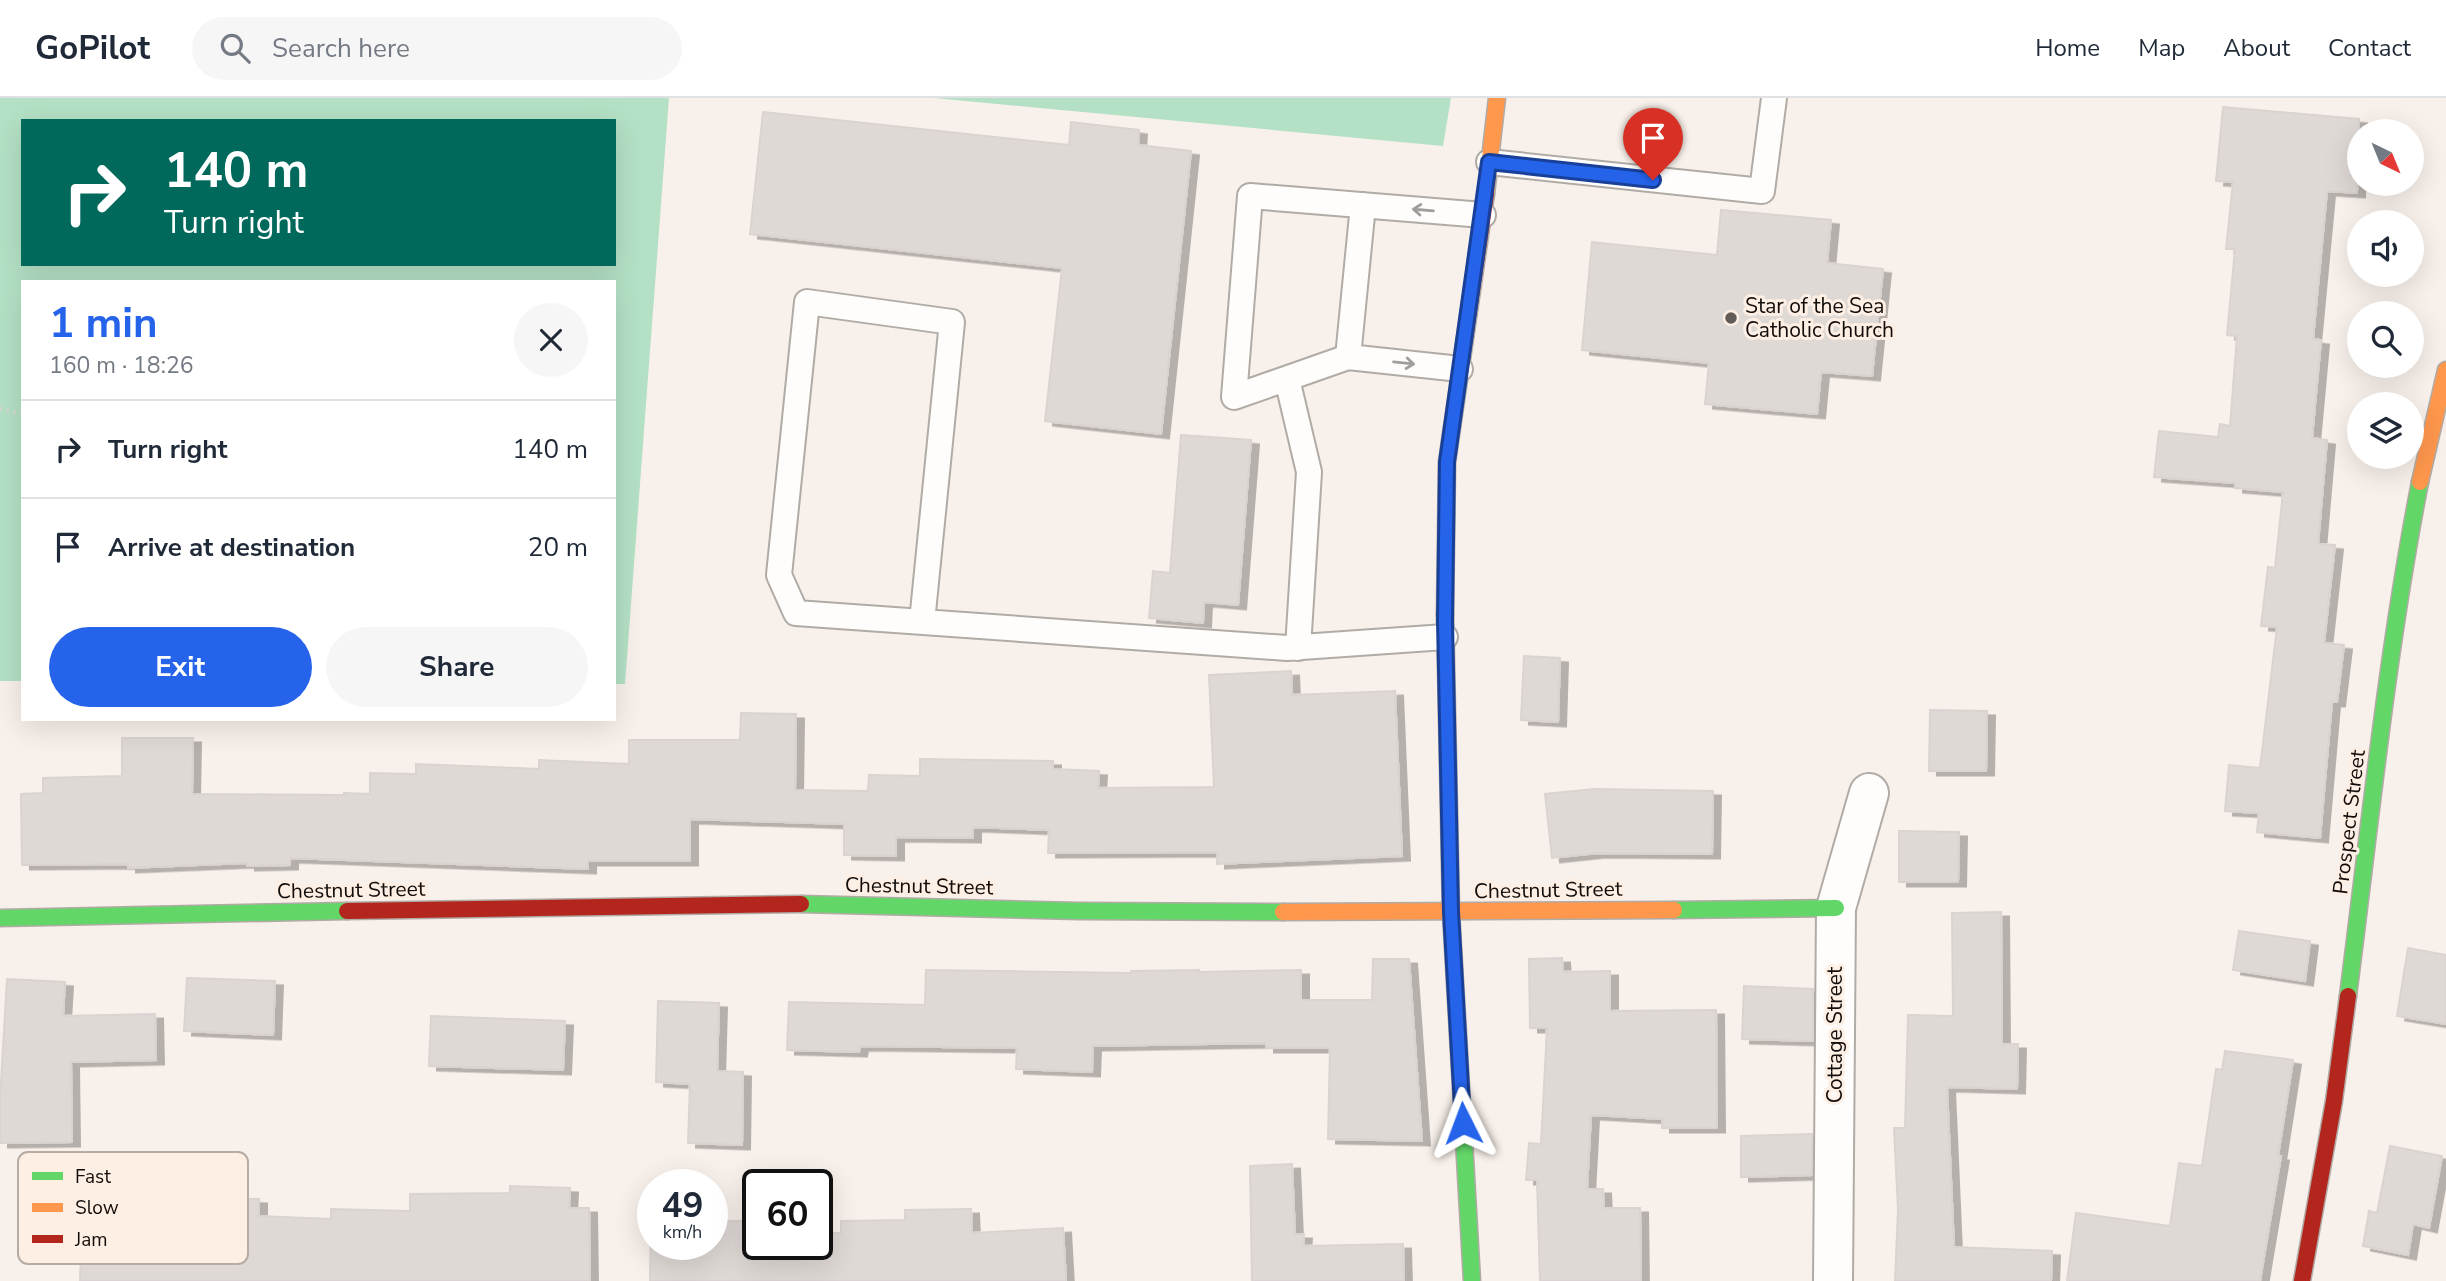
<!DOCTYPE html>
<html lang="en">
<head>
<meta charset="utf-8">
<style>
	body { margin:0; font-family:"Nunito Sans",sans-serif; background:#f6f6f7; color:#1f2937; height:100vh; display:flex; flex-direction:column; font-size:26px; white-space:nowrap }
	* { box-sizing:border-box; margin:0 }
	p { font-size:23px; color:#747a83 }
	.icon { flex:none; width:38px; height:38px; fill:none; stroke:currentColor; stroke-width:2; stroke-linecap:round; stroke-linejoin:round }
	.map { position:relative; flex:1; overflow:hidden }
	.sheet { position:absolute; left:21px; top:182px; width:595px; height:441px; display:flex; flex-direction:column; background:#fff; border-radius:0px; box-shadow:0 7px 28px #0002 }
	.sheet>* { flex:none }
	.guide { position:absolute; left:21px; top:21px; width:595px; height:147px; border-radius:0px; box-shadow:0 7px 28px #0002; background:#00695c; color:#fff; overflow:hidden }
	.needle { width:46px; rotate:137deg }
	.fabs { position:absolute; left:2347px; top:21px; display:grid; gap:14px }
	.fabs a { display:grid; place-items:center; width:77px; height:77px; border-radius:50%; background:#fff; box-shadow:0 7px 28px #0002; font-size:35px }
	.speed { position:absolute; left:637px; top:1071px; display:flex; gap:14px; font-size:35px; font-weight:700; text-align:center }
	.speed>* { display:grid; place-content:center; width:91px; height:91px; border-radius:50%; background:#fff; box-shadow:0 7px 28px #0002; line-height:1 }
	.speed small { font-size:18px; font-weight:400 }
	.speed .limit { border:4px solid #111; border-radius:10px; background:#fff; color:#111 }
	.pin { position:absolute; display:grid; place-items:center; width:60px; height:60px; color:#fff; margin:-72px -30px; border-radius:50% 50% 50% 0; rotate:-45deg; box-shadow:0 0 7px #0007 }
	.pin .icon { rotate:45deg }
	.me { position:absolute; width:77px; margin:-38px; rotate:357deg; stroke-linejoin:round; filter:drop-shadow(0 0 5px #0008) }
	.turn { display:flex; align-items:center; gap:24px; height:147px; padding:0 28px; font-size:32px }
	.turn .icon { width:91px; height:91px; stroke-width:2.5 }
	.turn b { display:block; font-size:49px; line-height:60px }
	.round { display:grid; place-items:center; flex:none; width:74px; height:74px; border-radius:37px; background:#f6f6f7 }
	.head { display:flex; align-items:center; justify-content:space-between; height:119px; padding:0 28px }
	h1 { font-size:42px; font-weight:700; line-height:52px; color:#2563eb }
	.cta { display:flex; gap:14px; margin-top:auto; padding:14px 28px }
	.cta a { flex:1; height:80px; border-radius:42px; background:#2563eb; color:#fff; font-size:28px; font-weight:700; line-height:80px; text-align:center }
	.cta a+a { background:#f6f6f7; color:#1f2937 }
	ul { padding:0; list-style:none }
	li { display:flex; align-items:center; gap:21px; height:98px; padding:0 28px; border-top:2px solid #e0e1e3 }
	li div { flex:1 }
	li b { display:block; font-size:26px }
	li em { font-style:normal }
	header { display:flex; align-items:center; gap:42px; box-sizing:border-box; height:98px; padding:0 35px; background:#fff; border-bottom:2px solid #e0e1e3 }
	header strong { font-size:33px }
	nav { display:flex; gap:38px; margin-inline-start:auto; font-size:24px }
	.search { width:490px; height:63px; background:#f6f6f7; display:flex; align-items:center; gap:18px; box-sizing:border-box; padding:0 24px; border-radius:38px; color:#747a83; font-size:26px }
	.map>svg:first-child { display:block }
	.green { fill:#b4e1c5; fill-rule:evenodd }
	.building { fill:#dfd9d6; stroke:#dad3d1; stroke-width:2; filter:url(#shadow) }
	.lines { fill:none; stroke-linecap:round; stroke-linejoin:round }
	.lane-casing { stroke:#b1aba6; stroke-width:28 }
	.street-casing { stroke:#b1aba6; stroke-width:42 }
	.fast-casing { stroke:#b1aba6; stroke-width:19 }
	.slow-casing { stroke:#b1aba6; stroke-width:19 }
	.jam-casing { stroke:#b1aba6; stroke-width:19 }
	.path { stroke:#d8d5d3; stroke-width:4.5; stroke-dasharray:2 5; stroke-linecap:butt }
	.lane { stroke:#fefdfc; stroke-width:24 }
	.street { stroke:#fefdfc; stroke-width:38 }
	.fast { stroke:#63d668; stroke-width:16 }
	.slow { stroke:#ff974d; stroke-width:16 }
	.jam { stroke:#b3261e; stroke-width:16 }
	.oneway { stroke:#a09d9b }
	.route-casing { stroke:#184099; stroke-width:18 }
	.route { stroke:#2563eb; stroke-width:12 }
	.poi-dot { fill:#625c58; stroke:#feefe4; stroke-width:2.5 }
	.labels { text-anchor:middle; stroke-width:6; stroke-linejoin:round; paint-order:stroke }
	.poi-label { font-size:21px; fill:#120d0a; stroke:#feefe4; text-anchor:start }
	.street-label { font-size:21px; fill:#120d0a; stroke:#feefe4 }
	.key { fill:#feefe4; stroke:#b7aba3; stroke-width:2 }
	.key-label { font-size:19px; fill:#120d0a }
</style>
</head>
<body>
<header>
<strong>GoPilot</strong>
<div class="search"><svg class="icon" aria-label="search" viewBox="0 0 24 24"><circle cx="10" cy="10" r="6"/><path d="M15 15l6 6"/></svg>Search here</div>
<nav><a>Home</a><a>Map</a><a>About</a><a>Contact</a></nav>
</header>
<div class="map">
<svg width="2446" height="1183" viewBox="0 0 2446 1183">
	<defs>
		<filter id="shadow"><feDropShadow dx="8" dy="4.5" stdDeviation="0" flood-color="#0004"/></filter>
	</defs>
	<rect width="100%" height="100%" fill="#f8f0ea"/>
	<path class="green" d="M0,0H669L625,586H614V184H23V583H0ZM23,23H614V166H23Z
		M934,0H1451L1443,48Z"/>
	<path class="building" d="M2223,9L2359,21L2357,95L2327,93L2313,241L2321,242L2312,340L2327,342L2318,446L2335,447L2324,545L2344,547L2337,604H2332L2320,740L2257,734L2259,715L2225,713L2229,667L2260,670L2277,529L2261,528L2268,469L2275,470L2283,394L2235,390V385L2154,379L2159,333L2218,339L2220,326L2230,328L2237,238L2227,237L2235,151H2226L2233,84L2216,83Z
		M763,14L1069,47L1071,24L1139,32L1138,47L1191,53L1161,336L1045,323L1062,170L750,136Z
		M1721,112L1831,122L1827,165L1883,171L1872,278L1821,274L1817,316L1705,306L1709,265L1582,252L1592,144L1717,157Z
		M1181,337L1251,342L1238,507L1204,504L1203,525L1149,520L1153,473L1170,475Z
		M1524,558L1560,560L1558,624L1521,622Z
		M1291,573L1292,597L1395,593L1402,758L1217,766V754L1048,755L1049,732L973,729V740L896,739V758L844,757V726L690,721V763H588V771L290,760V767L247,768V765L128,770V766L22,767L21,696L43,695V680L122,678V640H193L192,696L344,697V695L370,696V675L416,676V666L539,671V662L629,666V642H740L741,615L796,616L795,692L868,693L869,677L920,678V661L1053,663V671L1099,673L1098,690L1214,689L1209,577Z
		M1930,612L1987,613L1986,673H1929Z
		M1595,691L1713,693L1712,756L1598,755L1552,760L1545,696Z
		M1899,733L1959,734L1958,784H1899Z
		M2001,814L2002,946H2018L2017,991L1947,989L1954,1149L2052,1153L2051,1183H1895L1898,1112L1894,1030H1905L1908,917L1953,918L1952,815Z
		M2239,833L2310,843L2305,883L2233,872Z
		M2408,850L2446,857V926L2397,918Z
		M1562,860L1563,874L1610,873V913L1716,912L1717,1030H1662V1021L1591,1017L1587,1091H1603L1604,1110H1640L1641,1183H1540L1537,1082H1526L1529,1045L1541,1046L1547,930H1530L1529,861Z
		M1373,861H1409L1422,1043L1328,1041L1330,950H1266V945L1093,948L1092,974L1016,971L1017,950L860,948L859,954L787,952L789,904L925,907L926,872L1131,875V873L1199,872V874L1301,872V902H1372Z
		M187,880L275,883L273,937L184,933Z
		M7,881L65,884L63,918L155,916L156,962L71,964L72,1044L0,1045V1001Z
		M1744,888L1813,891V943L1742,941Z
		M658,903L719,905L717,973L743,974L742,1047L688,1045L690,986L656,984Z
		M431,918L565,923L563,972L429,968Z
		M2225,953L2293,962L2278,1058H2281L2260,1183H2067L2076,1115L2170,1128L2179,1065L2202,1068L2216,971L2222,972Z
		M1812,1036V1077L1741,1079V1038Z
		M2390,1048L2442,1058L2429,1130L2413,1126L2408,1157L2363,1148L2369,1113L2377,1115Z
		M84,1055L127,1057L123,1128L195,1130V1099L259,1101V1118L331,1121V1111L410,1113V1096L510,1095V1088L570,1090L569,1110H589L590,1183H80Z
		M1292,1066L1295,1136H1304L1303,1148L1403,1146L1404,1183H1252L1250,1068Z
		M971,1111L972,1135L1063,1130L1066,1183H650L651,1126L653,1146H712V1124L756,1122L758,1146H817V1135H841V1123L905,1122V1112Z"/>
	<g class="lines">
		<g class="lane-casing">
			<path id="lane" d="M1489,64L1762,93L1774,0
				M1348,259L1363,107
				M1460,271L1348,259L1234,299L1250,98L1483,117
				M1287,281L1309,374L1298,550
				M922,524L952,224L807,204L779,477L796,515L1287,550L1445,539"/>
		</g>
		<g class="street-casing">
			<path id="street" d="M1833,1183L1836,810L1869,695"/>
		</g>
		<g class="fast-casing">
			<path id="fast" d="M1445,516L1451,814L1472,1183
				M801,806L1079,813L1283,814
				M1674,812L1836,810
				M0,820L347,813
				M2348,898C2370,726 2387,554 2420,384"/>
		</g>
		<g class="slow-casing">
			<path id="slow" d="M1486,96L1497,0
				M2420,384L2446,272
				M1283,814L1674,812"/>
		</g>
		<g class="jam-casing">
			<path id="jam" d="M1445,516L1447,364L1486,96
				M347,813L801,806
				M2302,1183L2334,1003L2348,898"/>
		</g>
		<path class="path" d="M0,311L23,316"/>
		<use href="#lane" class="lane"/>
		<use href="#street" class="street"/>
		<use href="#fast" class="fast"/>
		<use href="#slow" class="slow"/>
		<use href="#jam" class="jam"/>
	</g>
	<defs><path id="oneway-shaft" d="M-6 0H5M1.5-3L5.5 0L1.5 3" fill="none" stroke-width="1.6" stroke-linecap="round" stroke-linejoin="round" transform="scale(1.75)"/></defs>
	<g class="oneway">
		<use href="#oneway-shaft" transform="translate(1423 112) rotate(-175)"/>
		<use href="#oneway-shaft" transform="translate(1404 265) rotate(6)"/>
	</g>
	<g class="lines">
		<g class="route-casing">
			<path id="route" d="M1463,1025L1451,814L1445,523L1447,364L1489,64L1653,82"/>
		</g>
		<use href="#route" class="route"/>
	</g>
	<circle class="poi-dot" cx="1731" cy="220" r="7"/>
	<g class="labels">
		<g class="poi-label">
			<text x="1745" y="215">Star of the Sea<tspan x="1745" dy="24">Catholic Church</tspan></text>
		</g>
		<g class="street-label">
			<text transform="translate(2349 724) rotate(-83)" y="7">Prospect Street</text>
			<text transform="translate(919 788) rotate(1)" y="7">Chestnut Street</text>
			<text transform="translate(351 792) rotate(-1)" y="7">Chestnut Street</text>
			<text transform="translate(1548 792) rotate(-1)" y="7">Chestnut Street</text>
			<text transform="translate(1835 937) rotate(-90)" y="7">Cottage Street</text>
		</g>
	</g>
	<rect x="18" y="1054" width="230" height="112" rx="10" class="key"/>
	<rect x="32" y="1074" width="31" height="8" fill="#63d668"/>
	<rect x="32" y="1105" width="31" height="9" fill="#ff974d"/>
	<rect x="32" y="1137" width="31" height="8" fill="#b3261e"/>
	<g class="key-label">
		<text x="75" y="1085">Fast</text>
		<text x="75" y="1116">Slow</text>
		<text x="75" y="1148">Jam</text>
	</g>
</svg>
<div class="fabs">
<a><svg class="needle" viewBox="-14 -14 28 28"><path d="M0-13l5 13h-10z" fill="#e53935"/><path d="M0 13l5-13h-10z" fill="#747a83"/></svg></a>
<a><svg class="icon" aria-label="sound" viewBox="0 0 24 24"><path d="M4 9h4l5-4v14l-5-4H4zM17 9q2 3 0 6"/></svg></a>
<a><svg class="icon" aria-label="search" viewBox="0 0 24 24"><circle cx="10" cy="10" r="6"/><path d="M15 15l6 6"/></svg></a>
<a><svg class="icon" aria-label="layers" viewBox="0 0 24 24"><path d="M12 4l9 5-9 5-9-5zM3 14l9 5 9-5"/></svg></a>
</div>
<div class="speed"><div>49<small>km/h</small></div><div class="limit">60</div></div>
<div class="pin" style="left:1653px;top:82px;background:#d93025"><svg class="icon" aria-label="arrive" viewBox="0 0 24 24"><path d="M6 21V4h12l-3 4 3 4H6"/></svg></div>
<svg class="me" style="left:1463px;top:1025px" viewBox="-20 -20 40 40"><path d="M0-17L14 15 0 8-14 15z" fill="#2563eb" stroke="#fff" stroke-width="4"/></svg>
<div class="guide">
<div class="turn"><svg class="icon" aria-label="right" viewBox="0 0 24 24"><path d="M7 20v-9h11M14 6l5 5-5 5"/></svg><div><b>140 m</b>Turn right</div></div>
</div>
<section class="sheet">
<div class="head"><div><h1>1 min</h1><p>160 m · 18:26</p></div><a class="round"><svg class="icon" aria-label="close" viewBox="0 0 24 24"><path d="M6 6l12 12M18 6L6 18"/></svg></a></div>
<ul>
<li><svg class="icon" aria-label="right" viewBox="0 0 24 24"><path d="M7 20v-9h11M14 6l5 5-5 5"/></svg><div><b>Turn right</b></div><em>140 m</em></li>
<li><svg class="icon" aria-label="arrive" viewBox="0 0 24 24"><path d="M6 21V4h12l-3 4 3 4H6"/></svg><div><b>Arrive at destination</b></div><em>20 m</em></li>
</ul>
<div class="cta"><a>Exit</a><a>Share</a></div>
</section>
</div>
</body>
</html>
